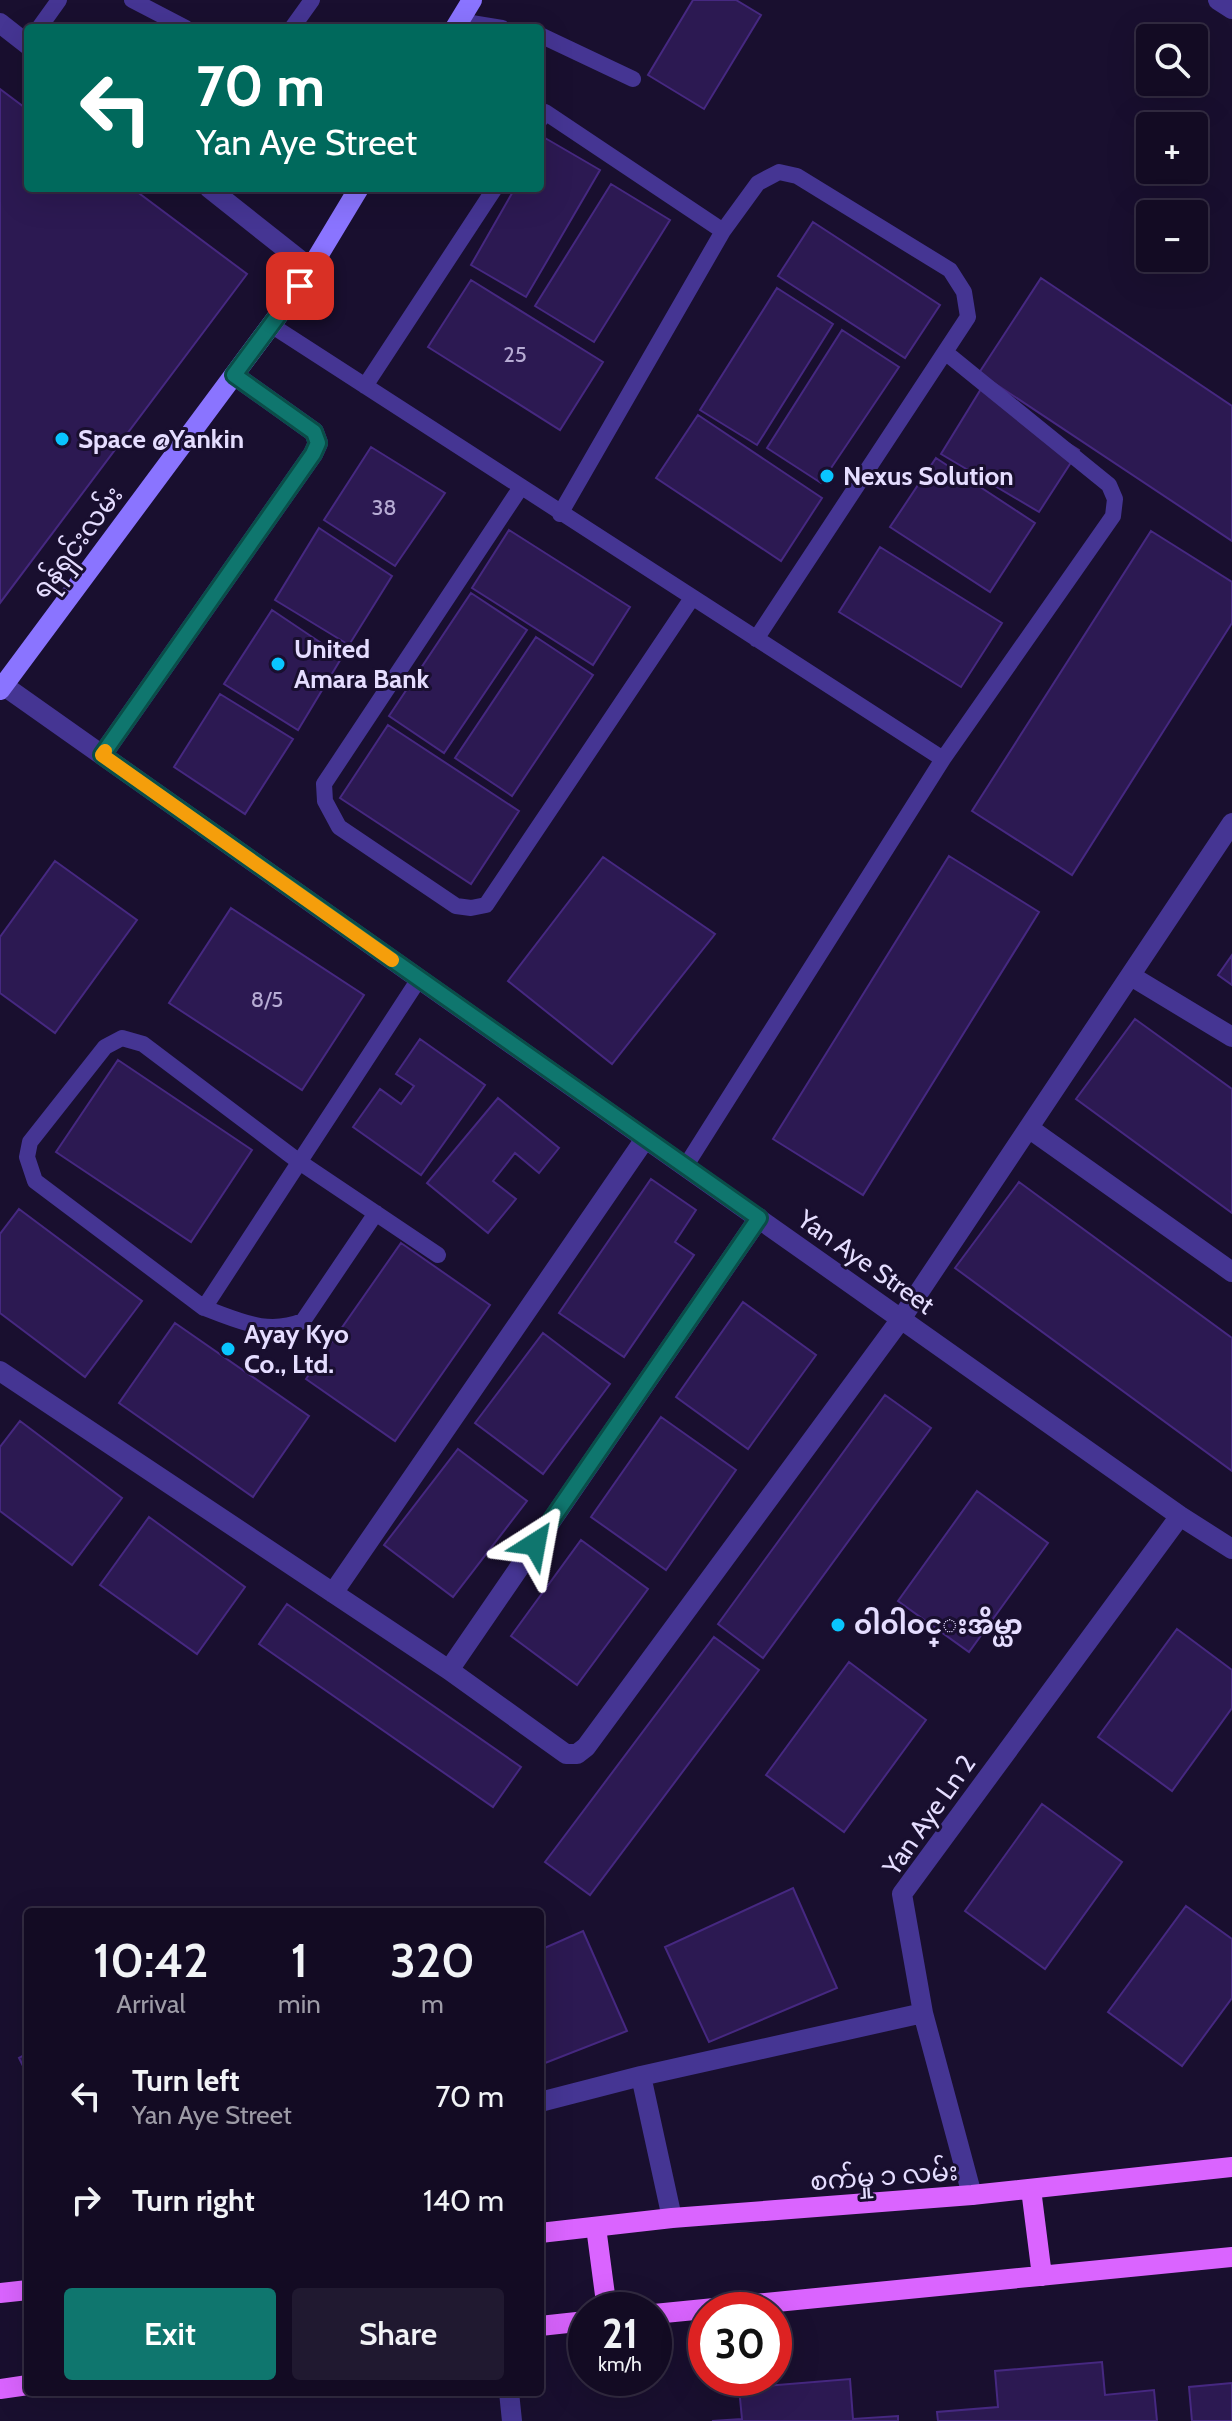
<!DOCTYPE html>
<html lang="en">
<head>
<meta charset="utf-8">
<style>
	body { margin:0; font-family:Cabin,"Noto Sans Myanmar",sans-serif; background:#201930; color:#f1f3f6; height:100vh; display:flex; flex-direction:column; font-size:30px; white-space:nowrap }
	* { box-sizing:border-box; margin:0 }
	p { font-size:26px; color:#9d9ba6 }
	.icon { flex:none; width:44px; height:44px; fill:none; stroke:currentColor; stroke-width:2; stroke-linecap:round; stroke-linejoin:round }
	.map { position:relative; flex:1; overflow:hidden }
	.side { position:absolute; left:24px; top:1908px; width:520px; height:488px; display:flex; flex-direction:column; background:#130b23; border-radius:8px; box-shadow:0 8px 32px #0002,0 0 0 2px #322b41 }
	.side>* { flex:none }
	.top-card { position:absolute; left:24px; top:24px; width:520px; height:168px; border-radius:8px; box-shadow:0 8px 32px #0002,0 0 0 2px #322b41; background:#00695c; color:#fff; overflow:hidden }
	.controls { position:absolute; left:1136px; top:24px; display:grid; gap:16px }
	.controls a { display:grid; place-items:center; width:72px; height:72px; border-radius:8px; background:#130b23; box-shadow:0 8px 32px #0002,0 0 0 2px #322b41; font-size:40px }
	.speed { position:absolute; left:568px; top:2292px; display:flex; gap:16px; font-size:40px; font-weight:700; text-align:center }
	.speed>* { display:grid; place-content:center; width:104px; height:104px; border-radius:50%; background:#130b23; box-shadow:0 8px 32px #0002,0 0 0 2px #322b41; line-height:1 }
	.speed small { font-size:20px; font-weight:400 }
	.speed .limit { border:12px solid #d22; background:#fff; color:#111 }
	.pin { position:absolute; display:grid; place-items:center; width:68px; height:68px; color:#fff; margin:-34px; border-radius:16px; box-shadow:0 4px 12px #0006 }
	.me { position:absolute; width:88px; margin:-44px; rotate:34deg; stroke-linejoin:round; filter:drop-shadow(0 0 6px #0008) }
	.turn { display:flex; align-items:center; gap:28px; height:168px; padding:0 40px; font-size:36px }
	.turn .icon { width:104px; height:104px; stroke-width:2.5 }
	.turn b { display:block; font-size:56px; line-height:68px }
	.eta { display:flex; justify-content:space-evenly; align-items:center; height:136px; text-align:center }
	.eta b { font-size:48px; font-weight:600; line-height:56px }
	.action { display:flex; gap:16px; margin-top:auto; padding:16px 40px }
	.action a { flex:1; height:92px; border-radius:8px; background:#0f766e; color:#fff; font-size:32px; font-weight:600; line-height:92px; text-align:center }
	.action a+a { background:#201930; color:#f1f3f6 }
	ul { padding:0; list-style:none }
	li { display:flex; align-items:center; gap:24px; height:104px; padding:0 40px }
	li div { flex:1 }
	li b { display:block; font-size:30px }
	li em { font-style:normal }
	.map>svg:first-child { display:block }
	.building { fill:#2c1952; stroke:#462881; stroke-width:2 }
	.lines { fill:none; stroke-linecap:round; stroke-linejoin:round }
	.lane { stroke:#453593; stroke-width:16 }
	.street { stroke:#453593; stroke-width:20 }
	.secondary { stroke:#8a74ff; stroke-width:20 }
	.primary { stroke:#da64ff; stroke-width:20 }
	.route-casing { stroke:#0a4d48; stroke-width:20 }
	.route { stroke:#0f766e; stroke-width:14 }
	.slow { stroke:#f59e0b; stroke-width:14 }
	.poi-dot { fill:#09c5ff; stroke:#190f2f; stroke-width:3 }
	.labels { text-anchor:middle; stroke-width:6; stroke-linejoin:round; paint-order:stroke }
	.number-label { font-size:22px; fill:#b7acd4 }
	.poi-label { font-size:26px; font-weight:bold; fill:#e5ddff; stroke:#190f2f; text-anchor:start }
	.street-label { font-size:26px; fill:#e5ddff; stroke:#190f2f }
</style>
</head>
<body>
<div class="map">
<svg width="1232" height="2421" viewBox="0 0 1232 2421">
	<rect width="100%" height="100%" fill="#190f2f"/>
	<path class="building" d="M693,0H736L761,15L704,109L648,75Z
		M0,89L28,110V188H132L247,274L0,603Z
		M545,138L600,170L526,297L471,265L515,188H540V146Z
		M611,184L670,220L594,342L535,306Z
		M813,222L940,305L905,358L778,276Z
		M1041,278L1232,406V541L979,373Z
		M471,280L603,362L560,430L428,347Z
		M777,288L833,324L757,445L700,410Z
		M842,330L899,367L821,483L767,448Z
		M981,389L1079,450L1039,512L941,454Z
		M698,415L822,498L781,561L656,478Z
		M371,447L445,493L395,566L324,520Z
		M936,458L1035,523L990,592L890,527Z
		M319,528L392,576L349,645L275,600Z
		M509,530L630,607L593,665L472,588Z
		M1151,531L1232,582V623L1072,875L972,811Z
		M880,547L1002,623L961,687L839,612Z
		M471,593L527,630L444,753L389,716Z
		M272,610L342,657L298,730L224,684Z
		M536,637L593,675L512,796L455,758Z
		M220,694L293,739L245,814L174,767Z
		M388,725L519,811L471,884L340,798Z
		M949,856L1039,912L863,1195L773,1139Z
		M603,857L715,934L612,1064L508,981Z
		M55,861L137,920L55,1033L0,993V937Z
		M231,908L364,995L302,1090L169,1003Z
		M1232,955V985L1218,975Z
		M1135,1019L1232,1089V1213L1076,1099Z
		M420,1039L485,1085L421,1175L353,1127L380,1089L401,1104L414,1086L396,1074Z
		M118,1060L252,1150L191,1242L56,1152Z
		M498,1098L559,1148L539,1173L515,1153L493,1181L516,1199L488,1233L427,1183Z
		M651,1179L696,1210L675,1242L694,1255L624,1357L559,1313Z
		M1019,1182L1232,1338V1471L955,1268Z
		M19,1209L142,1301L85,1377L0,1313V1234Z
		M401,1243L490,1305L395,1441L306,1379Z
		M743,1302L816,1355L748,1449L676,1397Z
		M175,1323L309,1416L253,1497L119,1403Z
		M543,1333L610,1384L543,1474L475,1423Z
		M885,1395L931,1428L763,1658L718,1624Z
		M661,1417L736,1470L666,1570L591,1517Z
		M20,1421L122,1498L72,1565L0,1511V1447Z
		M458,1449L527,1501L453,1597L384,1545Z
		M977,1491L1048,1543L969,1652L898,1601Z
		M149,1517L245,1587L197,1654L100,1585Z
		M581,1540L648,1589L577,1685L511,1636Z
		M287,1604L521,1767L493,1807L259,1644Z
		M1177,1629L1232,1670V1708L1172,1791L1098,1737Z
		M714,1637L759,1670L590,1895L545,1862Z
		M849,1662L926,1720L844,1832L766,1775Z
		M1042,1804L1122,1862L1045,1969L965,1911Z
		M793,1888L837,1988L709,2042L665,1947Z
		M1186,1906L1232,1939V1998L1182,2066L1108,2012Z
		M583,1931L627,2031L540,2065V1950Z
		M28,2053V2076L19,2058Z
		M1102,2362L1105,2395L1154,2390L1157,2421H938L937,2412L998,2407L995,2371Z
		M850,2379L853,2419L898,2416V2421H712L742,2419L739,2388Z
		M1232,2383V2421H1192L1189,2387Z"/>
	<g class="lines">
		<path class="lane" d="M132,0L186,28
			M459,21L502,28
			M39,28L59,0
			M292,28L312,0
			M540,35L633,79
			M540,120L545,112L723,231
			M271,325L943,759
			M365,386L495,188
			M521,487L324,784L325,801L339,827L456,906L471,908L486,905L692,598
			M560,514L723,231L758,183L779,172L797,176L950,270L964,292L968,317L756,639
			M419,979L204,1308L35,1181L27,1157L30,1142L105,1047L122,1038L143,1044L298,1161L438,1255
			M685,1167L943,759L1113,516L1115,499L1109,485L945,352
			M204,1308C239,1320 266,1336 303,1321L376,1213"/>
		<path class="street" d="M1218,0L1232,9
			M0,23L28,45
			M209,188L310,268
			M0,683L1180,1516L1232,1549
			M102,755L313,454L318,443L314,432L234,375
			M1131,976L1232,1037
			M1030,1129L1232,1272
			M0,1371L449,1670L566,1754H577L586,1747L901,1319L1232,823
			M333,1593L645,1139
			M449,1670L759,1218
			M641,2076L672,2218
			M540,2102L641,2076L923,2013
			M972,2195L923,2013L902,1894L1180,1516
			M509,2392L512,2421"/>
		<path class="secondary" d="M455,28L472,0
			M0,690L300,286L359,188"/>
		<path class="primary" d="M1031,2189L1042,2276
			M596,2227L607,2310
			M540,2233L672,2218L972,2195L1232,2167
			M0,2293L28,2290
			M654,2314L1232,2257
			M540,2326L586,2321
			M0,2389L28,2385"/>
	</g>
	<g class="lines">
		<g class="route-casing">
			<path id="route" d="M300,286L234,375L314,432L318,443L313,454L102,755L759,1218L535,1544"/>
		</g>
		<use href="#route" class="route"/>
		<path class="slow" d="M105,751L102,755L392,960"/>
	</g>
	<g class="poi-dot">
		<circle cx="62" cy="439" r="8"/>
		<circle cx="827" cy="476" r="8"/>
		<circle cx="278" cy="664" r="8"/>
		<circle cx="228" cy="1349" r="8"/>
		<circle cx="838" cy="1625" r="8"/>
	</g>
	<g class="labels">
		<g class="number-label">
			<text x="515" y="362">25</text>
			<text x="384" y="515">38</text>
			<text x="267" y="1007">8/5</text>
		</g>
		<g class="poi-label">
			<text x="78" y="448">Space @Yankin</text>
			<text x="843" y="485">Nexus Solution</text>
			<text x="294" y="658">United<tspan x="294" dy="30">Amara Bank</tspan></text>
			<text x="244" y="1343">Ayay Kyo<tspan x="244" dy="30">Co., Ltd.</tspan></text>
			<text x="854" y="1634">ဝါဝါဝင္းအိမ္ယာ</text>
		</g>
		<g class="street-label">
			<text transform="translate(77 542) rotate(-53)" y="9">ရန်ရှင်းလမ်း</text>
			<text transform="translate(866 1262) rotate(35)" y="9">Yan Aye Street</text>
			<text transform="translate(929 1815) rotate(-55)" y="9">Yan Aye Ln 2</text>
			<text transform="translate(884 2176) rotate(-4)" y="9">စက်မှု ၁ လမ်း</text>
		</g>
	</g>
</svg>
<div class="controls">
<a><svg class="icon" aria-label="search" viewBox="0 0 24 24"><circle cx="10" cy="10" r="6"/><path d="M15 15l6 6"/></svg></a>
<a>+</a>
<a>−</a>
</div>
<div class="speed"><div>21<small>km/h</small></div><div class="limit">30</div></div>
<div class="pin" style="left:300px;top:286px;background:#d93025"><svg class="icon" aria-label="arrive" viewBox="0 0 24 24"><path d="M6 21V4h12l-3 4 3 4H6"/></svg></div>
<svg class="me" style="left:535px;top:1544px" viewBox="-20 -20 40 40"><path d="M0-17L14 15 0 8-14 15z" fill="#0f766e" stroke="#fff" stroke-width="4"/></svg>
<div class="top-card">
<div class="turn"><svg class="icon" aria-label="left" viewBox="0 0 24 24"><path d="M17 20v-9H6M10 6l-5 5 5 5"/></svg><div><b>70 m</b>Yan Aye Street</div></div>
</div>
<section class="side">
<div class="eta">
<div><b>10:42</b><p>Arrival</p></div>
<div><b>1</b><p>min</p></div>
<div><b>320</b><p>m</p></div>
</div>
<ul>
<li><svg class="icon" aria-label="left" viewBox="0 0 24 24"><path d="M17 20v-9H6M10 6l-5 5 5 5"/></svg><div><b>Turn left</b><p>Yan Aye Street</p></div><em>70 m</em></li>
<li><svg class="icon" aria-label="right" viewBox="0 0 24 24"><path d="M7 20v-9h11M14 6l5 5-5 5"/></svg><div><b>Turn right</b></div><em>140 m</em></li>
</ul>
<div class="action"><a>Exit</a><a>Share</a></div>
</section>
</div>
</body>
</html>
